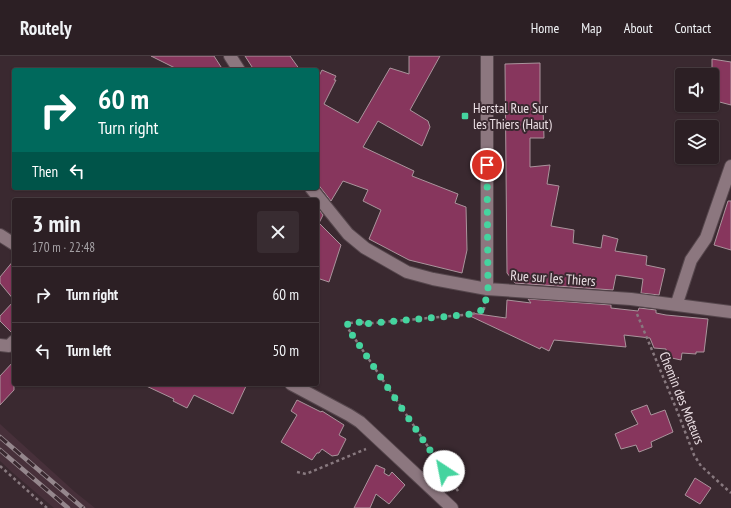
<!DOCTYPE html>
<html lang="en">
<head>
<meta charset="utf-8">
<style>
	body { margin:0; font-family:"PT Sans Narrow",sans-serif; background:#382c31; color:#f1f3f6; height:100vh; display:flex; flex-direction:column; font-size:15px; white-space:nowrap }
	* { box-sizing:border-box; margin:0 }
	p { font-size:13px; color:#a6a2a6 }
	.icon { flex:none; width:22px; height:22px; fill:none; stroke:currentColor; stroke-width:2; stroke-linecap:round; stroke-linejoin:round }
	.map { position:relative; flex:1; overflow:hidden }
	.side { position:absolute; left:12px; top:142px; width:307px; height:188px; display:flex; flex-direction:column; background:#2c1f24; border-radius:4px; box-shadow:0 1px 3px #0004,0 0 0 1px #483d41 }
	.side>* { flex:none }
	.top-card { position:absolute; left:12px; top:12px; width:307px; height:122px; border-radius:4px; box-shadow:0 1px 3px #0004,0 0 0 1px #483d41; background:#00695c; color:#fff; overflow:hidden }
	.fabs { position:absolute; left:675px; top:12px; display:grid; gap:8px }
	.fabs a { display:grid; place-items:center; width:44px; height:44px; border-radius:4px; background:#2c1f24; box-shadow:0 1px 3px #0004,0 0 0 1px #483d41; font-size:20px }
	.pin { position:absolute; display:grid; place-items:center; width:34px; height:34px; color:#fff; margin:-17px; border:2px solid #fff; border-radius:50%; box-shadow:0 1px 4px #0007 }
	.me { position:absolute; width:44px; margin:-22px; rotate:326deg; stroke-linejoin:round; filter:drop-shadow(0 0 3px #0008) }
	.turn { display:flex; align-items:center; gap:14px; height:84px; padding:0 20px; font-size:18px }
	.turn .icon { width:52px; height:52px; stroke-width:2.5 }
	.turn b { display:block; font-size:28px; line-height:34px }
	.then { display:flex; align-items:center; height:38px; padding:0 20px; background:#0003; gap:8px; font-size:15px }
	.round { display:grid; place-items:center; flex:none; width:42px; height:42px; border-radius:4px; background:#382c31 }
	.headline { display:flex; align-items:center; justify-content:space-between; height:68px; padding:0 20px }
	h1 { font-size:24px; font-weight:800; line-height:30px }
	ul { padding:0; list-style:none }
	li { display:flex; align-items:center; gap:12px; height:56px; padding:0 20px; border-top:1px solid #483d41 }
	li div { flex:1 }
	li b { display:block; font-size:15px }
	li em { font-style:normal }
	header { display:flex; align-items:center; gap:24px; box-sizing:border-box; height:56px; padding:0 20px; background:#2c1f24; border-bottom:1px solid #483d41 }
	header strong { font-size:19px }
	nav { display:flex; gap:22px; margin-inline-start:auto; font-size:14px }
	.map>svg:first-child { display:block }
	.built { fill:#47303a }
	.building { fill:#87365d; stroke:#aa949c }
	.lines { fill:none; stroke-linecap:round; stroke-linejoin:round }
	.minor-casing { stroke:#56474d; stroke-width:14 }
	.path { stroke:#88797f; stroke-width:2.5; stroke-dasharray:3 3; stroke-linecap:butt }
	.minor { stroke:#8c777f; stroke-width:12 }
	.rail-casing { stroke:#95878d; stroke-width:4.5 }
	.rail { stroke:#3a2930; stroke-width:3; stroke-dasharray:9; stroke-linecap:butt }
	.route { stroke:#45d49f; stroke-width:7; stroke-dasharray:0 12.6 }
	.poi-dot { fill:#45d49f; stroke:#3a2930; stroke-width:1.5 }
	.labels { text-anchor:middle; stroke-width:4; stroke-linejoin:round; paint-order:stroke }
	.poi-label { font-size:14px; fill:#ece0e5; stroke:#3a2930; text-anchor:start }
	.street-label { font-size:14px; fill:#ece0e5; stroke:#3a2930 }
</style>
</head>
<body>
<header>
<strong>Routely</strong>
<nav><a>Home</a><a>Map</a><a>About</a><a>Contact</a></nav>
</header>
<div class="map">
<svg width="731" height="452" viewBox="0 0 731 452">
	<rect width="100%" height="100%" fill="#3a2930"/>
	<path class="built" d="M0,368L75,436L95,452H54L13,417L0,405Z"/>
	<path class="building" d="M151,0H214L223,14H179Z
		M245,0H290L300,14H254Z
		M409,0H440L410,54L428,65L430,71L422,90L378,65L363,91L414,115L412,120L458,138L455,147L466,151L467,194L462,217L409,204L369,183L381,154L363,145L368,134L343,125L331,145L317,127V24L322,14L336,20L334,24H336L324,48L358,67L390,12L409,18Z
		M712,3L731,6V49L712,44Z
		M540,7V51H543L544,82H530V111L550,109L547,128L559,130L551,170L574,174L573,187L601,192L603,179L618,183L615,195L647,200L646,209L665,213L659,239L641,237L643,223L616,219L613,234L515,227L507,217L505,8Z
		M728,145H731V194L714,189Z
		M317,151L323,159L319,167L341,189L329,226L317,222Z
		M14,204V244L0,227V221Z
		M528,243L611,249V252L638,255L639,252L656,254V257L666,259L708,263L704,296H696V298L682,297L681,304L667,301L666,293L654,292L650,282L624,279L626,291L554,284L549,295L541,291L540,293L470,260L471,257L506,262L507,244L531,247Z
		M14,245V278H13L0,265V260Z
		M14,305V334L0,349V320Z
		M142,328H247L233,358L194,339L187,352L173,345L174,343Z
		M297,344L321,356L322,355L344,369L339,379L346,383L338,399L332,400L322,393L319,397H317L312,404L281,386L297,359L291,355Z
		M647,349L651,359L665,354L673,376L651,386L652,391L639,396L636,389L621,393L615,378L638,368L631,355Z
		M376,409L385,413L384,417L389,420L392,416L405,429L389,448L376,438L370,452H354Z
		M695,422L711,432L700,448L685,439Z"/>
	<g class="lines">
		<g class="minor-casing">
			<path id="minor" d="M230,0L239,14
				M487,0V233
				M311,132L348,178L365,192L407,216L433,223L487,233L631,243L731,256
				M0,179L14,188
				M677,247L691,204L706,182L731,110
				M0,289L9,290L14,285
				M291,328L349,359L360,366L452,452"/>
		</g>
		<path class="path" d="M637,258L676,352L694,399L701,410L731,437
			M0,410L47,452
			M297,416L306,418L366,393
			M458,435L347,271L348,267L363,266L362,268L473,258L484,253L485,247"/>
		<use href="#minor" class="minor"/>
		<g class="rail-casing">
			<path id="rail" d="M0,381L83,452
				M0,394L68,452"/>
		</g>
		<use href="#rail" class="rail"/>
	</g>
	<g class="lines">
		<path class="route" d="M444,415L347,271L348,267L363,266L362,268L473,258L484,253L488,233L487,109"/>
	</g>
	<rect class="poi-dot" x="461" y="56" width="8" height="8" rx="2"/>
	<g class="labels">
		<g class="poi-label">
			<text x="473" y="57">Herstal Rue Sur<tspan x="473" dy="16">les Thiers (Haut)</tspan></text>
		</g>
		<g class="street-label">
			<text transform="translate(553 222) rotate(4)" y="5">Rue sur les Thiers</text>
			<text transform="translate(682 342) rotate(68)" y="5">Chemin des Moteurs</text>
		</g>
	</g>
</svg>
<div class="fabs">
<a><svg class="icon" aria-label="sound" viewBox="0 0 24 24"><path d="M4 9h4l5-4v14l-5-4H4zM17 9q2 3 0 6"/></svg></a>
<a><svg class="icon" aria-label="layers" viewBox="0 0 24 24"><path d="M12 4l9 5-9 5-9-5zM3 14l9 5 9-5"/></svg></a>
</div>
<div class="pin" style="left:487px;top:109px;background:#d93025"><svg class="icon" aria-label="arrive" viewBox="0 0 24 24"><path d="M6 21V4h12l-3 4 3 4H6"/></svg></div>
<svg class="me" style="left:444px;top:415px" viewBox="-20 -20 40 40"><circle r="19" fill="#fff"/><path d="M0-13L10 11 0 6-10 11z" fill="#45d49f"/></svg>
<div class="top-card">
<div class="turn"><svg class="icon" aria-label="right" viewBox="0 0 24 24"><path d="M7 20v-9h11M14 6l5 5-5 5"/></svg><div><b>60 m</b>Turn right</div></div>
<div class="then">Then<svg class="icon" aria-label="left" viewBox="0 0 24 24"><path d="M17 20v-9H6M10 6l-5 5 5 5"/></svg></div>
</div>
<section class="side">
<div class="headline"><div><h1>3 min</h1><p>170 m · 22:48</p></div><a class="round"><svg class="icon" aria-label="close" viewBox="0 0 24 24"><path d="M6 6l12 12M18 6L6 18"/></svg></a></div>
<ul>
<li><svg class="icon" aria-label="right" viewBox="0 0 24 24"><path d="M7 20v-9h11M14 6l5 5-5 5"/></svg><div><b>Turn right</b></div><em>60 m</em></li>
<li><svg class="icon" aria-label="left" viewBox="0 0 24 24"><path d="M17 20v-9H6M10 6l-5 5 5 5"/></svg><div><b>Turn left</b></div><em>50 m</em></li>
</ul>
</section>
</div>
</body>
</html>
